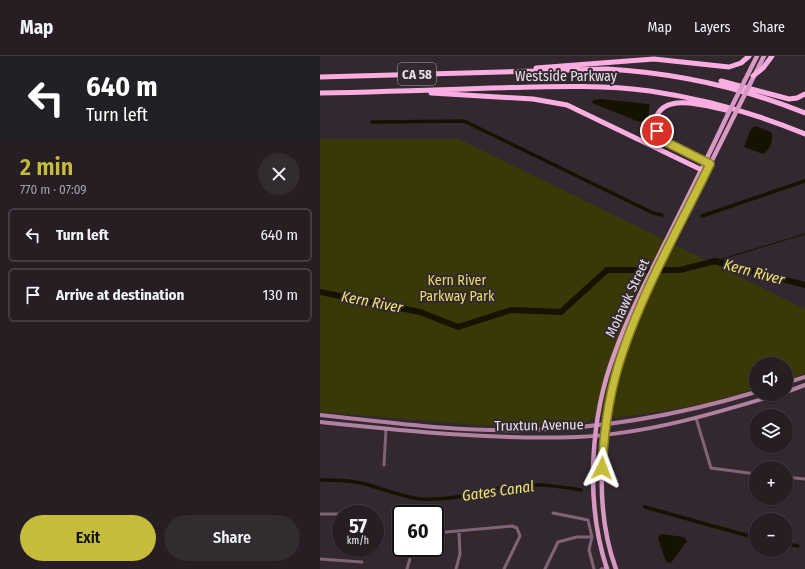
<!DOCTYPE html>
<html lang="en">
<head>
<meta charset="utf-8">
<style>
	body { margin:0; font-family:"Fira Sans Condensed",sans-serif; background:#322b30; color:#f1f3f6; height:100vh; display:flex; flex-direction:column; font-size:15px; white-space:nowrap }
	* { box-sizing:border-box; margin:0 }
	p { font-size:13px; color:#a4a2a6 }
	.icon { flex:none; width:22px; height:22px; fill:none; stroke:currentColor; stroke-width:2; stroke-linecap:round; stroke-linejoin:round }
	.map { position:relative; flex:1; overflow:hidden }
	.details { display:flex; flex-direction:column; background:#261e23; width:320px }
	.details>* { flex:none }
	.hud { background:#202124; color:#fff; overflow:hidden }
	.controls { position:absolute; left:429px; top:301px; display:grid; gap:8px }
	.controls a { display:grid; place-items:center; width:44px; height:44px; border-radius:50%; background:#261e23; box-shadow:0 1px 3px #0004,0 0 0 1px #423c41; font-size:20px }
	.speed { position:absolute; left:12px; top:449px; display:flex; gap:8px; font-size:20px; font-weight:700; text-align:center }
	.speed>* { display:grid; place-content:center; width:52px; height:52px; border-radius:50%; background:#261e23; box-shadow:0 1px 3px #0004,0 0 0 1px #423c41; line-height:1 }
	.speed small { font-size:10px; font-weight:400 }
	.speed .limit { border:2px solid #111; border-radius:6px; background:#fff; color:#111 }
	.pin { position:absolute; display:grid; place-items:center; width:34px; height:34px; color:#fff; margin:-17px; border:2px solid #fff; border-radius:50%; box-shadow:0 1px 4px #0007 }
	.me { position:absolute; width:44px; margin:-22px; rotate:3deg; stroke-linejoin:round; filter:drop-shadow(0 0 3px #0008) }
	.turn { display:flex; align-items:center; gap:14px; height:84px; padding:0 20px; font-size:18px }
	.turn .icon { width:52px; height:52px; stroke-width:2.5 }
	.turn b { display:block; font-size:28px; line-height:34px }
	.round { display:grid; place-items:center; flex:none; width:42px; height:42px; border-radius:21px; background:#322b30 }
	.headline { display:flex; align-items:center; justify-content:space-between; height:68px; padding:0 20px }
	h1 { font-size:24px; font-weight:600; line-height:30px; color:#c6bc3c }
	.action { display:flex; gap:8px; margin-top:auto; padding:8px 20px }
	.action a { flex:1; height:46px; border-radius:24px; background:#c6bc3c; color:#111; font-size:16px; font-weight:600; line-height:46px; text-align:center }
	.action a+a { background:#322b30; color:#f1f3f6 }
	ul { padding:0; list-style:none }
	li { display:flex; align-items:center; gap:12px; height:54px; margin:0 8px 6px; padding:0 12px; border:2px solid #423c41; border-radius:6px }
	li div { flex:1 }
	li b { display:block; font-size:15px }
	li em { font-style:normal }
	header { display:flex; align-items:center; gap:24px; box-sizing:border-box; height:56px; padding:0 20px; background:#261e23; border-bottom:1px solid #423c41 }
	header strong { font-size:19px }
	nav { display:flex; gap:22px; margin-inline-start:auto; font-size:14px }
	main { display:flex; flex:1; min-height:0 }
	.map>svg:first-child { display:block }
	.green { fill:#3b3807 }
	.water { fill:#151300 }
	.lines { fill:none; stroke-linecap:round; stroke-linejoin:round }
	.stream { stroke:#151300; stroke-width:1 }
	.canal { stroke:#151300; stroke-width:3.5 }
	.river { stroke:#151300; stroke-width:6 }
	.street { stroke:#816377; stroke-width:3 }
	.secondary { stroke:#b281a2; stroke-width:4 }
	.primary { stroke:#d798c3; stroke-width:4.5 }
	.highway { stroke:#f9ade1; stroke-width:5 }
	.primary-bridge { stroke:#d798c3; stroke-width:4.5 }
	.route-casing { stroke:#817a27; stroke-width:10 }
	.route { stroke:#c6bc3c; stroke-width:7 }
	.labels { text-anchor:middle; stroke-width:4; stroke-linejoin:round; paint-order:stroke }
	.shield { fill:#33282f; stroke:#b1a9ae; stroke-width:1 }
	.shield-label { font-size:13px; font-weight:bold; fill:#e7e0e5 }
	.street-label { font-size:14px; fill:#e7e0e5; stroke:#33282f }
	.park-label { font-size:14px; fill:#e8df69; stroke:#33282f }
	.water-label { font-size:15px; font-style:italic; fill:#ede46e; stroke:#33282f }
</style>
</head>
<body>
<header>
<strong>Map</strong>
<nav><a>Map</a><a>Layers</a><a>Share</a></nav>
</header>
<main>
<section class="details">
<div class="hud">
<div class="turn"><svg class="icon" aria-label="left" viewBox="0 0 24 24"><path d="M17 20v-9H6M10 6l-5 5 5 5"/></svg><div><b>640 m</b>Turn left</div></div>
</div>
<div class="headline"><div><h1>2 min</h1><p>770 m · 07:09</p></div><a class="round"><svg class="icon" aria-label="close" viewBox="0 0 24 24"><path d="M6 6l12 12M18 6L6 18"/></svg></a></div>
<ul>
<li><svg class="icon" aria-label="left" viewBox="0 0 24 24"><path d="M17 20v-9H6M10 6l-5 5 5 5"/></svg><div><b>Turn left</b></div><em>640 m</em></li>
<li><svg class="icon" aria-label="arrive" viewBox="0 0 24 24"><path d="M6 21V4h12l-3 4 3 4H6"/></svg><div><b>Arrive at destination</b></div><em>130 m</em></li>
</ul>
<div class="action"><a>Exit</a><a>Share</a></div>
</section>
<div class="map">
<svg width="485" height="513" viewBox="0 0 485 513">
	<rect width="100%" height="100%" fill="#33282f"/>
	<path class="green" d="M0,83H139L485,253V318L466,324V308H436V333L376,350L296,362L292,358L271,363L267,367L250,369L171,370L0,356Z"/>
	<path class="water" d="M280,43L328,48L330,49L328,61L321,66L317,65L272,47L273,44Z
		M435,70L451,76C454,85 450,93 443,98L424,91L431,73Z
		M341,478L364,481L367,485L351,507L346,506L338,482Z"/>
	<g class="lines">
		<path class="stream" d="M395,205L485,178"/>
		<path class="canal" d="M52,66L144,65L333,157L342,159
			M382,160L485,125
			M0,424C15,424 31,424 45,428C64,433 82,441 101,443C133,445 161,435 192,430C216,427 238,430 261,434
			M325,451L436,482
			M466,488L478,490"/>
		<path class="river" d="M0,236L100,256L138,271L191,254L241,256L287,214H360L395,205L485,229"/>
		<path class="street" d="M376,362L391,412L436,418
			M64,409L66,373
			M466,421L485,423
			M233,457L268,464L272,481L269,494L274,513
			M0,458H21
			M115,477L192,470L197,472L200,480L184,513
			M0,503L42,506
			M87,513L93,492
			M136,513L140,498L139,475
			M225,513L238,486L257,481H272
			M281,513L287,512"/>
		<path class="secondary" d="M466,327L485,321
			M466,336L485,329
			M0,359C67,366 135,376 203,374C283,373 359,359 436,336
			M0,366C86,375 171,384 257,381C326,378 393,358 459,338"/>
		<path class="primary" d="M425,24L437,0
			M431,26L444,0
			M287,513C265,447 270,361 295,296C307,262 324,230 340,197C363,151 386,105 408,58
			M296,513C272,449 281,359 302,295C313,265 328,236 342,207C365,157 390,109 414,60"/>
		<path class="highway" d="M216,12L334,3L409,11L421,7L429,0
			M433,20L443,12L452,0
			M0,21L287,13C356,17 421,31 485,57
			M401,25L469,43L477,42L485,38
			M0,37C57,36 113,34 170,32C223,31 277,28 330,35C384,43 435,57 485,78
			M111,37L213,43L247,49L386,116
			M390,108C377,101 351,93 341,82C336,77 334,69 336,62C344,36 387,50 406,54"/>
		<path class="primary-bridge" d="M408,58L425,24
			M414,60L431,26"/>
	</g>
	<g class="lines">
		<g class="route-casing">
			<path id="route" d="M282,412C284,373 290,332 303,295C325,230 360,170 390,108L346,86L337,75"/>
		</g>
		<use href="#route" class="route"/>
	</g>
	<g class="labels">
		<rect class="shield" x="78" y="7" width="38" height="22" rx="3"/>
		<g class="shield-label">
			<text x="97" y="23">CA 58</text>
		</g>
		<g class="street-label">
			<text x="246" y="25">Westside Parkway</text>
			<text transform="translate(307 242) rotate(-65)" y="5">Mohawk Street</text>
			<text transform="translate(219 369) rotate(-1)" y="5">Truxtun Avenue</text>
		</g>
		<g class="park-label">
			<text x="137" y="229">Kern River<tspan x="137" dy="16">Parkway Park</tspan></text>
		</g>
		<g class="water-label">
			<text transform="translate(434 216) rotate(15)" y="5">Kern River</text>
			<text transform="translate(52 246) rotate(11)" y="5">Kern River</text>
			<text transform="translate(178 435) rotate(-8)" y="5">Gates Canal</text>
		</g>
	</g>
</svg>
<div class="controls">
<a><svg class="icon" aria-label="sound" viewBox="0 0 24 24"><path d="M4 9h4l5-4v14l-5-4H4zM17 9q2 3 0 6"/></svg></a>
<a><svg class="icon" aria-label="layers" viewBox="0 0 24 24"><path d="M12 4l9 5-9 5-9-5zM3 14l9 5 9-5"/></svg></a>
<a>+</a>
<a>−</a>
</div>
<div class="speed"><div>57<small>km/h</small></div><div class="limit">60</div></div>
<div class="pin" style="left:337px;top:75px;background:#d93025"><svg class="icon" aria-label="arrive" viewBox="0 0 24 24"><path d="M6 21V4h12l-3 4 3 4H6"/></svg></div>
<svg class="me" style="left:282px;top:412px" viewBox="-20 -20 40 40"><path d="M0-17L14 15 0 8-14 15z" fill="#c6bc3c" stroke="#fff" stroke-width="4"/></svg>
</div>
</main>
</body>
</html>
